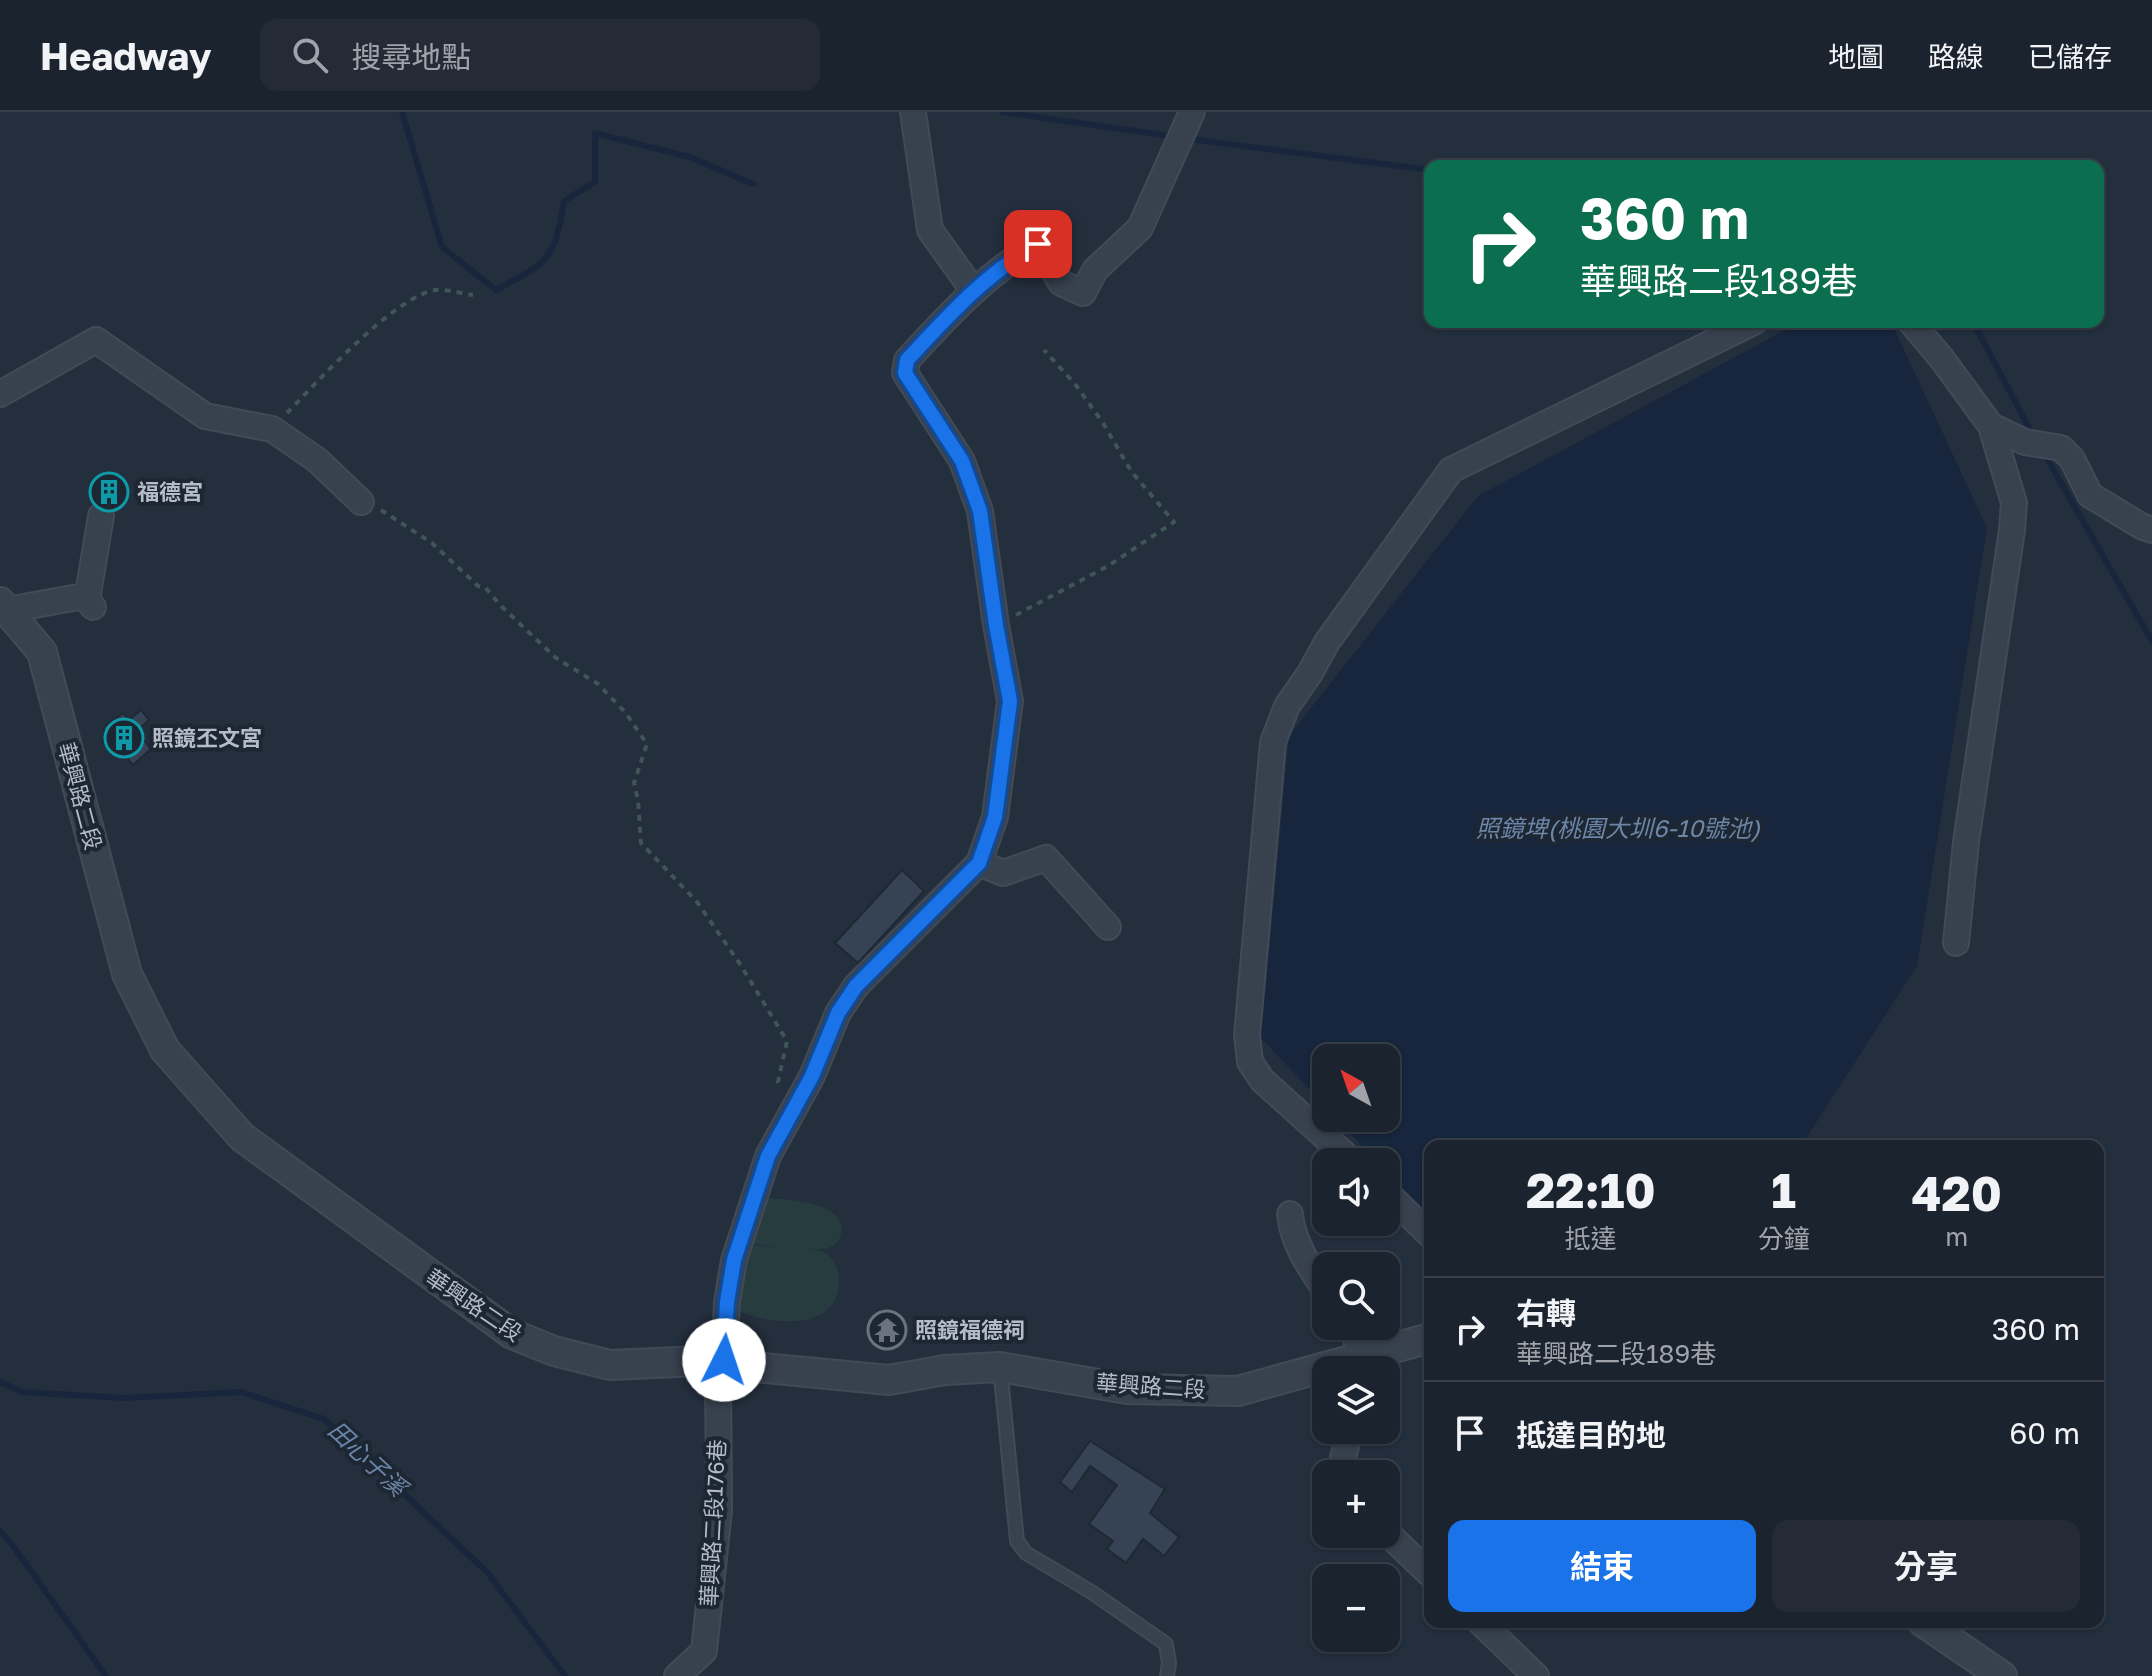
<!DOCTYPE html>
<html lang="zh-TW">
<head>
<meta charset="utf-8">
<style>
	body { margin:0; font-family:"Golos Text","Noto Sans TC",sans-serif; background:#242b36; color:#f1f3f6; height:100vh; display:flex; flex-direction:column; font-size:30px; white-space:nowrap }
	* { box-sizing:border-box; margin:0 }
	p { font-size:26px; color:#a0a4aa }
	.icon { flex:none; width:44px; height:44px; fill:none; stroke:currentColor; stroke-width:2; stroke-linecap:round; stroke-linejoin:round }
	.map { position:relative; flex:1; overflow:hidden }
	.drawer { position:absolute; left:1424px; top:1028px; width:680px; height:488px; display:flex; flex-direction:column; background:#1b232e; border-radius:16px; box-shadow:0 2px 6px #0004,0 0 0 2px #39404a }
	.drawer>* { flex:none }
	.hud { position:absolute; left:1424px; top:48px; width:680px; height:168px; border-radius:16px; box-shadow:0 2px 6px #0004,0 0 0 2px #39404a; background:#0b6e4f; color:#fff; overflow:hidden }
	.needle { width:52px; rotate:320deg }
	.buttons { position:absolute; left:1312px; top:932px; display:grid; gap:16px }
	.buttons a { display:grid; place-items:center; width:88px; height:88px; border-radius:16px; background:#1b232e; box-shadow:0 2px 6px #0004,0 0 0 2px #39404a; font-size:40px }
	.pin { position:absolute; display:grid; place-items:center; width:68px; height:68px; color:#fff; margin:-34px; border-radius:16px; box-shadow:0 4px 12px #0006 }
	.me { position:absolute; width:88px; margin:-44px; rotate:4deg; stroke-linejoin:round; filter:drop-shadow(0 0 6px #0008) }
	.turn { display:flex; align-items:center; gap:28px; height:168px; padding:0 24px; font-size:36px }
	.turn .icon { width:104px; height:104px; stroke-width:2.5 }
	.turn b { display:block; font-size:56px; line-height:68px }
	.eta { display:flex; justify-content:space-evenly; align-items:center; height:136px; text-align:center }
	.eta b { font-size:48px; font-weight:700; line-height:56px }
	.action { display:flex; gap:16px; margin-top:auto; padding:16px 24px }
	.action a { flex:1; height:92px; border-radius:16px; background:#1a73e8; color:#fff; font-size:32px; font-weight:700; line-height:92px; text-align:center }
	.action a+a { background:#242b36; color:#f1f3f6 }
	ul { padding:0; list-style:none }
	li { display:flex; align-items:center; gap:24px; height:104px; padding:0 24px; border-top:2px solid #39404a }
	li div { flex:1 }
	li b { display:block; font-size:30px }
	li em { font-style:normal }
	header { display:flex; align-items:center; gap:48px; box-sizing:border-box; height:112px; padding:0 40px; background:#1b232e; border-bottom:2px solid #39404a }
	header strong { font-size:38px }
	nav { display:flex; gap:44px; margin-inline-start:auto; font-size:28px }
	.search { width:560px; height:72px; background:#242b36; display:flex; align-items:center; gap:20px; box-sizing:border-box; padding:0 28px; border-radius:16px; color:#a0a4aa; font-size:30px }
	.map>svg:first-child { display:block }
	.green { fill:#263c3f }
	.water { fill:#17263c }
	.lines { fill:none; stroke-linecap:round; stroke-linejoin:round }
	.stream { stroke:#17263c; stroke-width:6 }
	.building { fill:#364354; stroke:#1f2835; stroke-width:2 }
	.service-casing { stroke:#414a57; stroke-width:16 }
	.minor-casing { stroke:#414a57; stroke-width:28 }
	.tertiary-casing { stroke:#414a57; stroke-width:32 }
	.path { stroke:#3f5557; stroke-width:4; stroke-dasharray:6 6; stroke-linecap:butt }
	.service { stroke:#38414e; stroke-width:12 }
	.minor { stroke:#38414e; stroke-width:24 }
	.tertiary { stroke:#38414e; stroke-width:28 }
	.route-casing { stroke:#114b97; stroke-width:20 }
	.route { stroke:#1a73e8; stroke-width:14 }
	.labels { text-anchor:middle; stroke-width:8; stroke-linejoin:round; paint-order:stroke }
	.poi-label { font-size:22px; font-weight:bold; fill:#b4bcc9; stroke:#1d2633; text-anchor:start }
	.street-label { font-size:22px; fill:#b4bcc9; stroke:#1d2633 }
	.water-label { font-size:24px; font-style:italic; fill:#6d86a8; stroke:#1d2633 }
</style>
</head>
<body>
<header>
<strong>Headway</strong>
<div class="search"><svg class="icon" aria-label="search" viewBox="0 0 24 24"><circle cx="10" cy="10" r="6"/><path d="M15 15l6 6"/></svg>搜尋地點</div>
<nav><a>地圖</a><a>路線</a><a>已儲存</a></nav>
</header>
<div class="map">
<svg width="2152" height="1564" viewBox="0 0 2152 1564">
	<rect width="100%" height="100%" fill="#242f3e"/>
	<path class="green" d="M765,1086C786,1087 849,1090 841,1122C839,1131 832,1136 823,1137C801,1140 775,1134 753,1132Z
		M752,1133L822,1139C832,1144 838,1153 839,1165C842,1220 773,1214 739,1199L746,1146Z"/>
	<path class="water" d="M1800,210H1891L1987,416L1917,854L1801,1034H1430V1107L1386,1060V1050H1377L1336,1006H1386V946H1326V995L1261,926L1289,624L1478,384Z"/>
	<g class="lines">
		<path class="stream" d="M402,0L442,135L496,178C549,149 554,150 564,89L595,70V21L690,45L753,72
			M1002,0L1163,23
			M1197,28L1430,58
			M1973,210L2034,325
			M2042,338L2152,529
			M0,1270L22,1280L124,1286L241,1280L324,1307L487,1460L565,1564
			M0,1419L11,1431L106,1564"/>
	</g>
	<path class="building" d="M104,366L121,369L113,393L97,390Z
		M141,598L149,608L137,619L151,637L133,653L118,636L112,642L102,629L109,624L103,616L123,601L129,608Z
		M902,758L924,779L858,851L835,831Z
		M879,1206L895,1207V1232L879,1230Z
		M1090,1329L1165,1377L1150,1401L1179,1425L1164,1444L1143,1427L1126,1451L1107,1437L1113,1429L1089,1412L1117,1373L1090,1354L1072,1380L1060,1370Z"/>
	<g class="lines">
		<g class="service-casing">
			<path id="service" d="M1000,1255L1017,1429L1026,1441L1093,1481L1166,1532L1169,1551L1167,1564"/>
		</g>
		<g class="minor-casing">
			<path id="minor" d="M913,0L930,118L973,178
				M1911,210L1942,247L1991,314L2025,330L2061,336L2072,347L2090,383L2141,414L2152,418
				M0,282L96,228L205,304L272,317L317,348L361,390
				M87,488L101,404
				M7,498L84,484L93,495
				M979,751L1003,761L1046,746L1108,815
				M1956,831L1966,730L2012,418L2014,391L1991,314
				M1353,1050L1262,968L1250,950L1247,923L1273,630L1287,594L1310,561L1327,530L1451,358L1754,210
				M1386,1080L1430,1123
				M1290,1102C1293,1132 1309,1154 1326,1179
				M1352,1214L1361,1245
				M1339,1362L1346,1334L1343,1318
				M1386,1420L1430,1462
				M1480,1510L1536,1564
				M677,1564L704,1539L719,1399L718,1257L724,1248L727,1190L734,1148L768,1044L812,964L838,901L856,874L979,751L995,705L1010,589L996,513L980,399L962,349L905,261L907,248C950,202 983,164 1038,132L1061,171L1083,181L1095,158L1140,116L1192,0"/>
		</g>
		<g class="tertiary-casing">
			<path id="tertiary" d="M0,490L42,540L127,862L165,938L242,1025L512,1222L554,1239L610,1253L724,1248L754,1255L889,1268L945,1258L1000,1255L1127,1277L1238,1279L1430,1226
				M1923,1510L2002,1564"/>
		</g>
		<path class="path" d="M287,301C316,271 397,182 436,178C448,177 462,182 473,183
			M381,398L432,431L478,474L485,475L499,492L556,546L598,572L625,600L647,632L634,671L638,688L641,731L697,790L740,852L787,929L778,970L781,974
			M1016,503L1108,454L1174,410L1131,359L1103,311L1075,272L1044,238"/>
		<use href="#service" class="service"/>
		<use href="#minor" class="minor"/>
		<use href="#tertiary" class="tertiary"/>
	</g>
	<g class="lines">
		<g class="route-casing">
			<path id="route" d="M724,1248L727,1190L734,1148L768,1044L812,964L838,901L856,874L979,751L995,705L1010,589L996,513L980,399L962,349L905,261L907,248C950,202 983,164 1038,132"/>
		</g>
		<use href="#route" class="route"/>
	</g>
	<defs>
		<g id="building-ring" transform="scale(2)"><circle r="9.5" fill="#1d2633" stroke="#0f9aa8" stroke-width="1.5"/><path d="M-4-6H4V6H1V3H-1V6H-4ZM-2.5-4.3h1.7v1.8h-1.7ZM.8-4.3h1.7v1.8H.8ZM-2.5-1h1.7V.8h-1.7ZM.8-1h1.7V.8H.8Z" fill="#0f9aa8"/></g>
		<g id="temple-ring" transform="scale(2)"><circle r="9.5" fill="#1d2633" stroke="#6b7280" stroke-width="1.5"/><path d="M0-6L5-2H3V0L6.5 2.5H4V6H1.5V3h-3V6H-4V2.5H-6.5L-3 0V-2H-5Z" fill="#6b7280"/></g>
	</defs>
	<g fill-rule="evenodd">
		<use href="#building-ring" x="109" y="380"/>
		<use href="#building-ring" x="124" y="626"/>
		<use href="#temple-ring" x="887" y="1218"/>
	</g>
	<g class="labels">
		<g class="poi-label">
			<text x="137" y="388">福德宮</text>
			<text x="152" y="634">照鏡丕文宮</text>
			<text x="915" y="1226">照鏡福德祠</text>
		</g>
		<g class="street-label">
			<text transform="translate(80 684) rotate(75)" y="8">華興路二段</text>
			<text transform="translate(474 1193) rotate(34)" y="8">華興路二段</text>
			<text transform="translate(1151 1274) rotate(4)" y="8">華興路二段</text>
			<text transform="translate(713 1411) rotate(-87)" y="8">華興路二段176巷</text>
		</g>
		<g class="water-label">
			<text x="1618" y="725">照鏡埤(桃園大圳6-10號池)</text>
			<text transform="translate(367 1347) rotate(43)" y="8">田心子溪</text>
		</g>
	</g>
</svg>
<div class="buttons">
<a><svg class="needle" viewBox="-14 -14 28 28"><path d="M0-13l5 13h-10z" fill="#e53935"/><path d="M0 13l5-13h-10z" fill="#a0a4aa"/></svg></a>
<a><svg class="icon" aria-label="sound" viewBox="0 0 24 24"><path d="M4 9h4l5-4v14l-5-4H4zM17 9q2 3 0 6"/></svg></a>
<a><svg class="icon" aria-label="search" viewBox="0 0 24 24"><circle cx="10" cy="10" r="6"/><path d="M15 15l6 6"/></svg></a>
<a><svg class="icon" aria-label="layers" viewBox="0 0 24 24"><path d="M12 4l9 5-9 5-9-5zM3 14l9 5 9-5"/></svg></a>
<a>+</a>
<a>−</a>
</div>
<div class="pin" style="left:1038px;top:132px;background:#d93025"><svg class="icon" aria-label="arrive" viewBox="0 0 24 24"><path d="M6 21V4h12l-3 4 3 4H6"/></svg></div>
<svg class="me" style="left:724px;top:1248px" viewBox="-20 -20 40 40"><circle r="19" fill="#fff"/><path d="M0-13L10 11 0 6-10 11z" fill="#1a73e8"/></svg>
<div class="hud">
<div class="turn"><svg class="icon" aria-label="right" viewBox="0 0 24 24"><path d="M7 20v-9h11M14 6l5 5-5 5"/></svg><div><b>360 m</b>華興路二段189巷</div></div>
</div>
<section class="drawer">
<div class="eta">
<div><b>22:10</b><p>抵達</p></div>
<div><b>1</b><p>分鐘</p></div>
<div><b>420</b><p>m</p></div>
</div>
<ul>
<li><svg class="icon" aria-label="right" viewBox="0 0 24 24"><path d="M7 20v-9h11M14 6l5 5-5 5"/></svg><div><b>右轉</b><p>華興路二段189巷</p></div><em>360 m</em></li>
<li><svg class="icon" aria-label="arrive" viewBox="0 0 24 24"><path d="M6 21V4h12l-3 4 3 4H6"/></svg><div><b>抵達目的地</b></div><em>60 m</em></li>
</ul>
<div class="action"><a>結束</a><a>分享</a></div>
</section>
</div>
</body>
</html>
